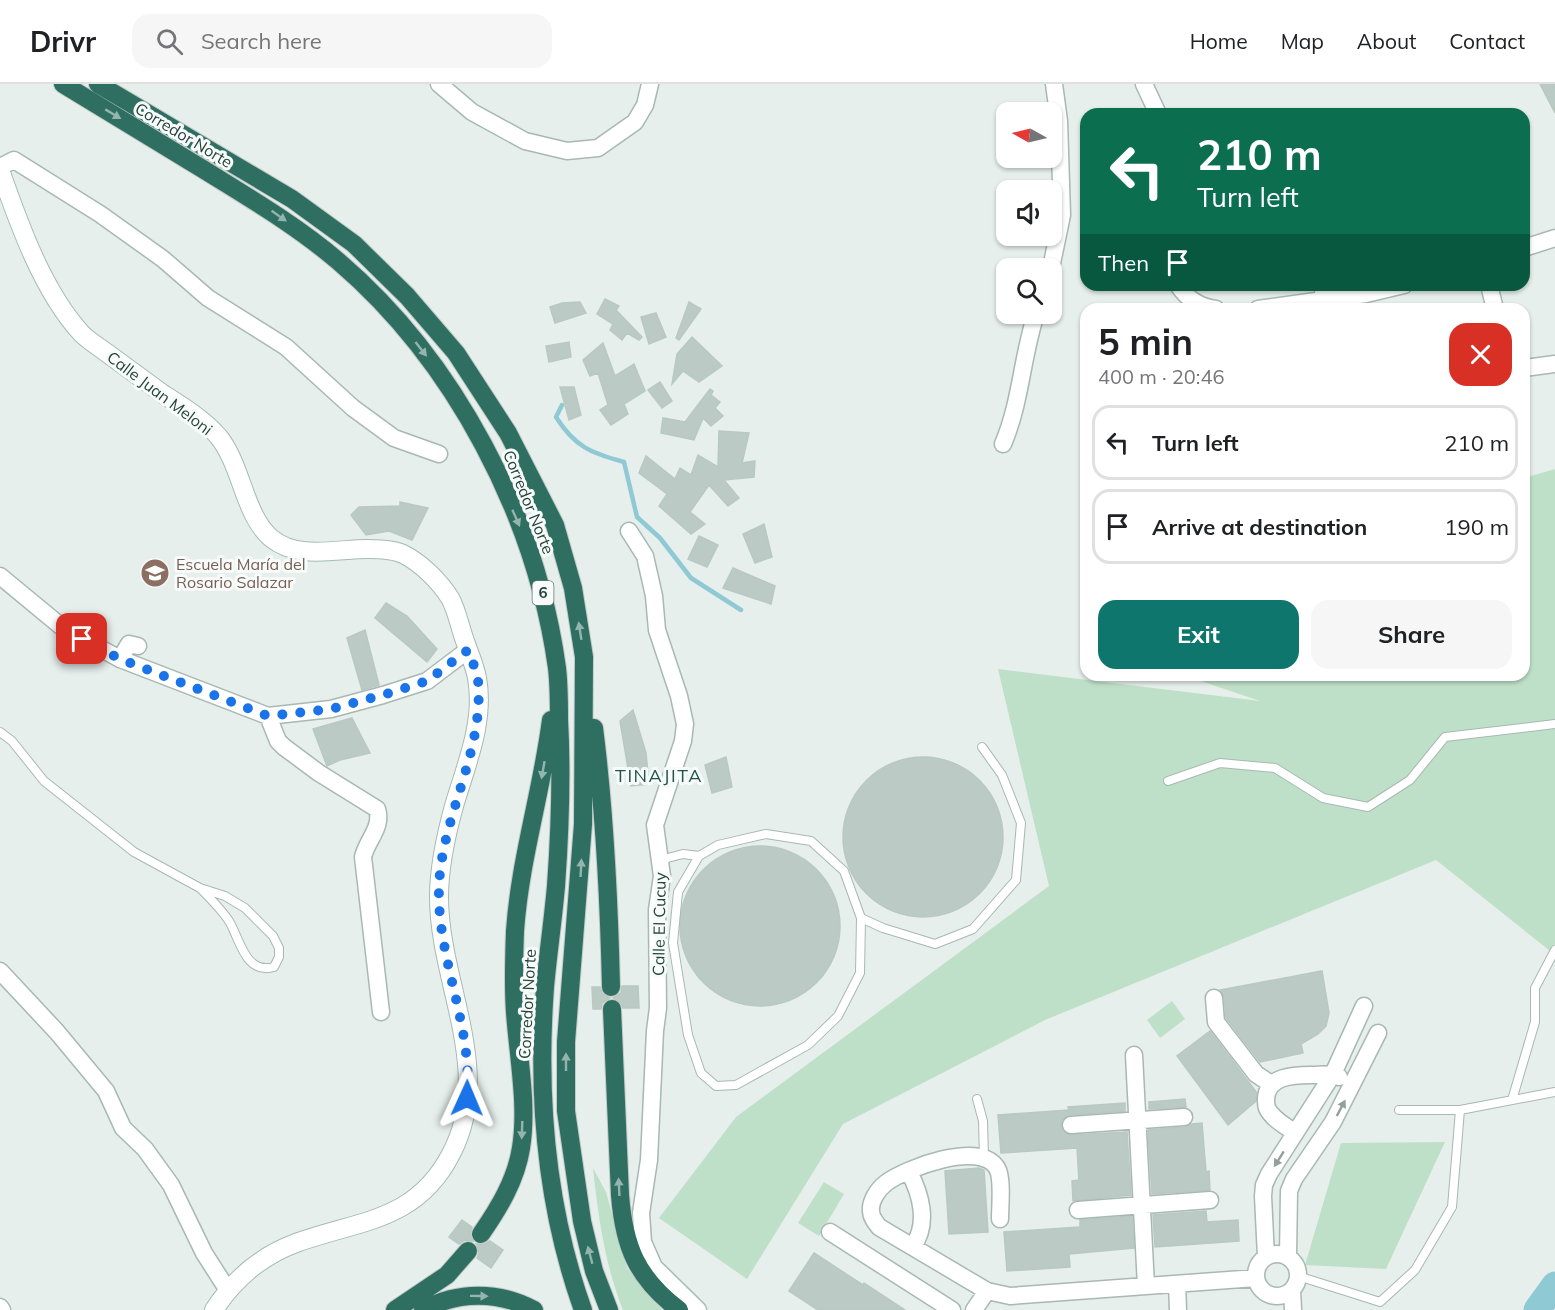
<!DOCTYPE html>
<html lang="en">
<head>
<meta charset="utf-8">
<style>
	body { margin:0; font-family:Mulish,sans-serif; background:#f6f6f6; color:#202124; height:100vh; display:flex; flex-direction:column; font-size:22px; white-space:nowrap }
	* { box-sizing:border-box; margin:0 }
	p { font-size:20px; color:#757577 }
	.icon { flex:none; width:33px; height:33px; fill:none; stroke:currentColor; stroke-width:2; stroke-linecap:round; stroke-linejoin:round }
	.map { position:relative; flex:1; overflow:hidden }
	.details { position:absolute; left:1080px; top:219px; width:450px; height:378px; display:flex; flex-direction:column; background:#fff; border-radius:18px; box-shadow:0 2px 4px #0004 }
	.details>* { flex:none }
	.guide { position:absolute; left:1080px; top:24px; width:450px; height:183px; border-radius:18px; box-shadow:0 2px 4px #0004; background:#0b6e4f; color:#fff; overflow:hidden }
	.needle { width:39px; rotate:278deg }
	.fabs { position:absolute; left:996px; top:18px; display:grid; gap:12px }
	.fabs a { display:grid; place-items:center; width:66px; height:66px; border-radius:12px; background:#fff; box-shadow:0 2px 4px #0004; font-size:30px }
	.pin { position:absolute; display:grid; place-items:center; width:51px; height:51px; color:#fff; margin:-26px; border-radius:12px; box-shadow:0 3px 9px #0006 }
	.me { position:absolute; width:66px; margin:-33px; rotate:1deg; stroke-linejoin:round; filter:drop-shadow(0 0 4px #0008) }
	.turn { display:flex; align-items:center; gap:21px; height:126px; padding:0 18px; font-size:27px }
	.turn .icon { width:78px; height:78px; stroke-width:2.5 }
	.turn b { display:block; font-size:42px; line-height:51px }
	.then { display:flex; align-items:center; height:57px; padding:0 18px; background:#0003; gap:12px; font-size:22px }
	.round { display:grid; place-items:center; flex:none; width:63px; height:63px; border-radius:18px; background:#f6f6f6 }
	.summary { display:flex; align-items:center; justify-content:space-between; height:102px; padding:0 18px }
	h1 { font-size:36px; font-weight:700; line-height:45px }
	.primary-button { display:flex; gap:12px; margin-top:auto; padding:12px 18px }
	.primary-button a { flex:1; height:69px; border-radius:18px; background:#0f766e; color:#fff; font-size:24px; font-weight:700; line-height:69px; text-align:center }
	.primary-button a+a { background:#f6f6f6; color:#202124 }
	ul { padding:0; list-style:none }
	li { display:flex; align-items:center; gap:18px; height:75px; margin:0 12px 9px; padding:0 6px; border:3px solid #e0e0e0; border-radius:18px }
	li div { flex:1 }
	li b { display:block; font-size:22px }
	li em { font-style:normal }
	header { display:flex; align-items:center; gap:36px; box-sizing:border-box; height:84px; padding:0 30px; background:#fff; border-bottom:2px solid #e0e0e0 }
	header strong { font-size:28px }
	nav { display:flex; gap:33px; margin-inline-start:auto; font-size:21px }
	.search { width:420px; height:54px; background:#f6f6f6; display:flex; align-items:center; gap:15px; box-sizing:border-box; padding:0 21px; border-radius:18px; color:#757577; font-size:22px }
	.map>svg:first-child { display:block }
	.green { fill:#bfe0c8 }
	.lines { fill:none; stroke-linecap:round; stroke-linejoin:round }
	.stream { stroke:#8ec9d4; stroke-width:4.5 }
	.river { stroke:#8ec9d4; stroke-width:27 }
	.building { fill:#bbcac4; stroke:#b8c9c2; stroke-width:1.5 }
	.lane-casing { stroke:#a8b8b2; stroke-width:10 }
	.street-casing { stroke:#a8b8b2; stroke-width:19 }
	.secondary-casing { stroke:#a4bbb3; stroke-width:20 }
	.highway-casing { stroke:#c2cac8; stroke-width:20 }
	.lane { stroke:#fff; stroke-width:8 }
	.street { stroke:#fff; stroke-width:16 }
	.secondary { stroke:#fff; stroke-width:18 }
	.highway { stroke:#2f6f62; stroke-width:18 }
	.oneway { fill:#93b5ae }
	.oneway2 { fill:#92a09c }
	.route { stroke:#1a73e8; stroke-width:10; stroke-dasharray:0 18 }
	.labels { text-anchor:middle; stroke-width:6; stroke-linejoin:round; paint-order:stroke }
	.shield { fill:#f7fbf9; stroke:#637a73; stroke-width:1.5 }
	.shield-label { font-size:15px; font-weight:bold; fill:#24423a }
	.street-label { font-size:16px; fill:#24423a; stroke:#f7fbf9 }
	.education-label { font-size:16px; fill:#785e54; stroke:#f7fbf9; text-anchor:start }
	.neighbourhood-label { font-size:18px; letter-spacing:1.5px; fill:#1f5548; stroke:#f7fbf9 }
</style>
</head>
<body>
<header>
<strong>Drivr</strong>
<div class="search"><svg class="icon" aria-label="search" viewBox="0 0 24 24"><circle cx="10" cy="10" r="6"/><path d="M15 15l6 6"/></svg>Search here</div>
<nav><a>Home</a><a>Map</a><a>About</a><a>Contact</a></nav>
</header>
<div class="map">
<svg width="1555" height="1226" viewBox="0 0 1555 1226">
	<rect width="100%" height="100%" fill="#e6efeb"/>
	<path class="green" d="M1555,385V871L1436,776L1045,936L843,1040L747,1195L659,1134L736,1033L1049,802L998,585L1260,617L1195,595L1197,591H1524V394Z
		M1172,917L1185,935L1160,954L1147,936Z
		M1445,1058L1386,1185L1305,1181L1341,1059Z
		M593,1084L606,1108L627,1184L662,1226H623C605,1181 598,1132 593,1084Z
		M824,1098L844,1110L819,1152L798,1139Z"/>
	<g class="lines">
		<path class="stream" d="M562,321L556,333C575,363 591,369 624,378L637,433L660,454L691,494L741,526"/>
		<path class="river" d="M1537,1226L1555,1201"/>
	</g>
	<path class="building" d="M1540,0H1555V29Z
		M605,215L619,222L616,226L642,253L639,256L627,249L622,256L610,246L613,240L597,230Z
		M580,218L586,229L555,239L550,223L562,219Z
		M689,218L701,225L679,256L676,254Z
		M656,229L666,253L649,260L641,233Z
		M692,253L722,282L699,298L683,287L672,300L677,270Z
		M569,258L571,273L549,278L546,262Z
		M603,259L615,292L634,280L645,307L624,320L628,330L611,341L600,326L608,321L598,289L590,292L583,276Z
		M660,298L672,317L662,324L648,306Z
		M560,303H574L581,331L569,336Z
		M710,305L713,307L711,311L720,318L715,324L723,332L711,342L703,334L694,356L661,349L663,334L685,338Z
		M719,347L749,349L742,379L755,377L754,393L724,396L739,414L728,422L709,401L690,428L705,440L691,450L659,422L667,410L639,389L646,372L675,395L680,384L691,391L698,371L718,383Z
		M400,418L428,424L412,456L389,447L366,451L351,431L359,423L400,422Z
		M764,440L772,473L755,479L743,450Z
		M699,452L718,461L707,483L688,475Z
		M733,484L775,502L771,520L723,504Z
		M386,519L407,532L437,565L427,578L375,534Z
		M365,546L379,601L362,606L347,554Z
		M633,626L646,669L649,700L631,702L620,637Z
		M352,634L370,669L340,676L327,682L313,645Z
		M843 753a80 80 0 1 1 160 0a80 80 0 1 1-160 0Z
		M726,673L732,703L712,709L705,681Z
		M680 842a80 80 0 1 1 160 0a80 80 0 1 1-160 0Z
		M1322,887L1329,929L1326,942L1318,950L1301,960L1303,969L1260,978L1226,934L1224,913L1220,906Z
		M622,902H638L639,924H623L621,919L613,914L621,909Z
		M592,903H600L602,909L610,914L602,919L601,925H593Z
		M1210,947L1257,1009L1256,1017L1228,1041L1177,972Z
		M1185,1015L1186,1023L1149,1025V1018Z
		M1125,1019V1027L1070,1031L1062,1036L1061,1041L1063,1047L1071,1051L1127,1048L1131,1111L1073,1117L1072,1097L1079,1096L1077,1064L1001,1069L998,1031L1069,1026L1068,1023Z
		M1202,1039L1206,1088L1209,1087L1210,1106L1152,1110L1148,1046L1185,1043L1192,1040Z
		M979,1084L984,1086L988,1148L949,1150L945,1087Z
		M1206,1127L1207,1138L1238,1136L1239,1157L1155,1163L1153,1131Z
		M1132,1132L1134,1164L1069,1170L1070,1183L1007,1187L1004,1148L1080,1143V1136Z
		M462,1136L472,1143L470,1150L473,1157L465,1156L459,1160L449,1153Z
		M490,1157L503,1166L491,1184L477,1174L479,1169L476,1160H485Z
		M814,1169L863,1201L864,1199L905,1226H818L789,1207Z"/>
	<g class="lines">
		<g class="lane-casing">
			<path id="lane" d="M0,648L12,657L44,697L134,768L200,804L225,812L245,824L273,852L279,864V873L274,883C245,891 240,855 229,837C221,825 211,815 200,804
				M1168,697L1220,679L1275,684L1323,714L1368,723L1410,696L1445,653L1555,640
				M660,776L683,770L699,772L718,761L766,750L811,757L844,787L861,834L860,889L838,932L808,961L736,1001L716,1002L701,989L688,951L673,859L678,808L699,772
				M861,834L883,844L935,860L973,845L1016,796L1021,739L1002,691L982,663
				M977,1015L983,1037L984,1074
				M1512,1016L1535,938V904L1555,866
				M1399,1026H1460L1555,1008
				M1298,1192L1380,1218L1415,1186L1452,1123L1460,1026"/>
		</g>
		<g class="street-casing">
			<path id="street" d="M439,0L472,28L525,57L567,67L598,64L635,38L645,21L650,0
				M1144,0L1158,30
				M0,83L14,76L100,130L163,175L208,214L286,263L353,324L394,354L439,370
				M1524,164L1555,154
				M1051,184L1062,131L1059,37L1054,0
				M1178,201C1187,215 1200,223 1216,225
				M1322,201L1325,217
				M1489,201L1495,225
				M1258,225L1366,210L1404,201
				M1524,284L1555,280
				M1003,360C1021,318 1022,272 1036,230
				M629,447L645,472L654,512L657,546L679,612L685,640L683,657L655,741L662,792L657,826L658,924L655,947L649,1076L641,1129L643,1158L654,1183L698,1226
				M0,492L63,544L120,575L268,632L331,625L383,611L427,597L468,566
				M120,575L129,560L138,562
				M268,632L278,657L284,663L319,689L377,725C383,743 367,756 363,773L381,928
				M0,887L57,948L106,1007L123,1044L145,1065L171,1101L204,1169L227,1205
				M1214,914L1216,938L1256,990L1271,1000
				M1134,971L1146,1202
				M1071,1041L1184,1033
				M1295,1049C1286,1042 1272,1035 1267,1024C1266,1021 1266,1018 1266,1015C1267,992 1293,991 1311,991C1321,991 1330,989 1339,993
				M909,1088C921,1110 929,1140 913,1162
				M1078,1126L1210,1116
				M1000,1135C1000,1122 1003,1094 997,1084C980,1056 906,1084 886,1099C878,1105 870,1117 871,1127C871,1133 875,1138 879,1143L987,1207L1010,1212L1256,1194
				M830,1148L952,1226
				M1256 1191a21 21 0 1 1 42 0a21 21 0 1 1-42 0Z
				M1288,1172L1289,1107L1294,1095L1333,1038L1378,949
				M1266,1173L1263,1112L1264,1101L1269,1090L1333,990L1364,922
				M1177,1200L1178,1226
				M1292,1206L1293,1226
				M0,1223L2,1226
				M974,1226L987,1207"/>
		</g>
		<g class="secondary-casing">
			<path id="secondary" d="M0,86C19,140 43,208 82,250C89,257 99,263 107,269C126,283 144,296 163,310C182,322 203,335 218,352C242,381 244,431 271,454C297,476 336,465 368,465C379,465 396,466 405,471C422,480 440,498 450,514C457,526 460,544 465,557C469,569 475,582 477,594C485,638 466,681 454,722C446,751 439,783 439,813C439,899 495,987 451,1070C416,1138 359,1136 296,1159C261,1172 234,1195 214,1226"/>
		</g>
		<g class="highway-casing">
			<path id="highway" d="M63,0C110,29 158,58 206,87C251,115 297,142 338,177C455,277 536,432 557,584C559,601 559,618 559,635C562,691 560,747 556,802C553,836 548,870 545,903C537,1012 546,1123 583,1226
				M98,0L292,115L354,160L407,212L456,269L508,349L555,441L573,504L584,573L583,740L566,958V1027L582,1137L594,1187L609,1226
				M594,644C605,730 609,816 611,903
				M612,925L620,1111C624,1163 637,1194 679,1226
				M481,1150C499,1124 516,1096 521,1064C528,1022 518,971 515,928C513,901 514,874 515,847C520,775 542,707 551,636
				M395,1226L447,1191L468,1167
				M423,1226C458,1207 499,1207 534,1226"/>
		</g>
		<use href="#lane" class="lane"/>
		<use href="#street" class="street"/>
		<use href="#secondary" class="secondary"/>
		<use href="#highway" class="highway"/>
	</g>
	<defs><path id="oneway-solid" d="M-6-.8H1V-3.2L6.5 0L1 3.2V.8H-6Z" transform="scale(1.5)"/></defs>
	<g class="oneway">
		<use href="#oneway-solid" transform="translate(113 30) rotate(31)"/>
		<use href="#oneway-solid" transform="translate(279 132) rotate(35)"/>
		<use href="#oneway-solid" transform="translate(421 265) rotate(52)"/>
		<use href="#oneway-solid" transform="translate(516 434) rotate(66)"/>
		<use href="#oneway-solid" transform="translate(580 547) rotate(-99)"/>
		<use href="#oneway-solid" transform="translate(543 686) rotate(100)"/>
		<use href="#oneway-solid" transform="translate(581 784) rotate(-87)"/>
		<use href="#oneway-solid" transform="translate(566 978) rotate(-90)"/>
		<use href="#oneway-solid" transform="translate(522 1046) rotate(92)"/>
		<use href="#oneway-solid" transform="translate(619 1103) rotate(-93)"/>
		<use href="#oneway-solid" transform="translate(590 1171) rotate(-105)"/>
		<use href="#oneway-solid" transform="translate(479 1212) rotate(1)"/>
	</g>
	<g class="oneway2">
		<use href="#oneway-solid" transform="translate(1341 1024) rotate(-62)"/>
		<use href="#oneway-solid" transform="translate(1279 1075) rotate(122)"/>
	</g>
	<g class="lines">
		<path class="route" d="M82,555L120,575L268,632L331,625L383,611L427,597L468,566C471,576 477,586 478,596C485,672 436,740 439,816C441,883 473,947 467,1014"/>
	</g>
	<defs>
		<g id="school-disc" transform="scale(1.5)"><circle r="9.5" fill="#8d6e63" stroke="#f7fbf9"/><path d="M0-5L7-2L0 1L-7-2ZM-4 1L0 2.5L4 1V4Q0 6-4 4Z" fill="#fff"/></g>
	</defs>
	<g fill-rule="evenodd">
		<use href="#school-disc" x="155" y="489"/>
	</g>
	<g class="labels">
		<rect class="shield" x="532.5" y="497" width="21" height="24" rx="4.5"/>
		<g class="shield-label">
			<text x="543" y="514">6</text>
		</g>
		<g class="street-label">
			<text transform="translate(184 51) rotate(31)" y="6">Corredor Norte</text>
			<text transform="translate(160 309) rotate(37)" y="6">Calle Juan Meloni</text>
			<text transform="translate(529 418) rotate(68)" y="6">Corredor Norte</text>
			<text transform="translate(659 840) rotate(-89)" y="6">Calle El Cucuy</text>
			<text transform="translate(527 920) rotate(-87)" y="6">Corredor Norte</text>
		</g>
		<g class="education-label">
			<text x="176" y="486">Escuela María del<tspan x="176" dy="18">Rosario Salazar</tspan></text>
		</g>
		<g class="neighbourhood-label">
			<text x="659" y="698">TINAJITA</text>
		</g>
	</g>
</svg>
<div class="fabs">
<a><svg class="needle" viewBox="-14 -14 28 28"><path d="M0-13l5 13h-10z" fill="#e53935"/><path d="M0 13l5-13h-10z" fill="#757577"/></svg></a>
<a><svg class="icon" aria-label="sound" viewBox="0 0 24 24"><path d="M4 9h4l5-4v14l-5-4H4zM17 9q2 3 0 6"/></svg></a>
<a><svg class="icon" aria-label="search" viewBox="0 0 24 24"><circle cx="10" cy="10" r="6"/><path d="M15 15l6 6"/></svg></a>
</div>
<div class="pin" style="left:82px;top:555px;background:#d93025"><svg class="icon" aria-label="arrive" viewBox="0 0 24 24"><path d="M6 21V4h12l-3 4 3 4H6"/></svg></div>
<svg class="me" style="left:467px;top:1014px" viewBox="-20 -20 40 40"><path d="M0-17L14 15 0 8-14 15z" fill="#1a73e8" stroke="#fff" stroke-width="4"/></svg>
<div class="guide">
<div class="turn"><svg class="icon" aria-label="left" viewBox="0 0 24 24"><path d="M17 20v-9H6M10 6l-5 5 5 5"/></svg><div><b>210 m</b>Turn left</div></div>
<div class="then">Then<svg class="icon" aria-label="arrive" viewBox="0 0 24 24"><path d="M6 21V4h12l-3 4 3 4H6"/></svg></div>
</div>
<section class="details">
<div class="summary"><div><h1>5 min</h1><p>400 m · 20:46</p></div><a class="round" style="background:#d93025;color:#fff"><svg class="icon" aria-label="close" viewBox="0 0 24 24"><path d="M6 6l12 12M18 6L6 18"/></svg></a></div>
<ul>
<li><svg class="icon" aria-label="left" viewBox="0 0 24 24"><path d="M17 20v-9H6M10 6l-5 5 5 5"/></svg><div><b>Turn left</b></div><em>210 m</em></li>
<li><svg class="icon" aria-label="arrive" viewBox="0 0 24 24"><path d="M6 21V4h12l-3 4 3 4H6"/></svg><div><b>Arrive at destination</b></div><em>190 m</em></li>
</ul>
<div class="primary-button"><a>Exit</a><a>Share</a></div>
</section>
</div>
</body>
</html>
